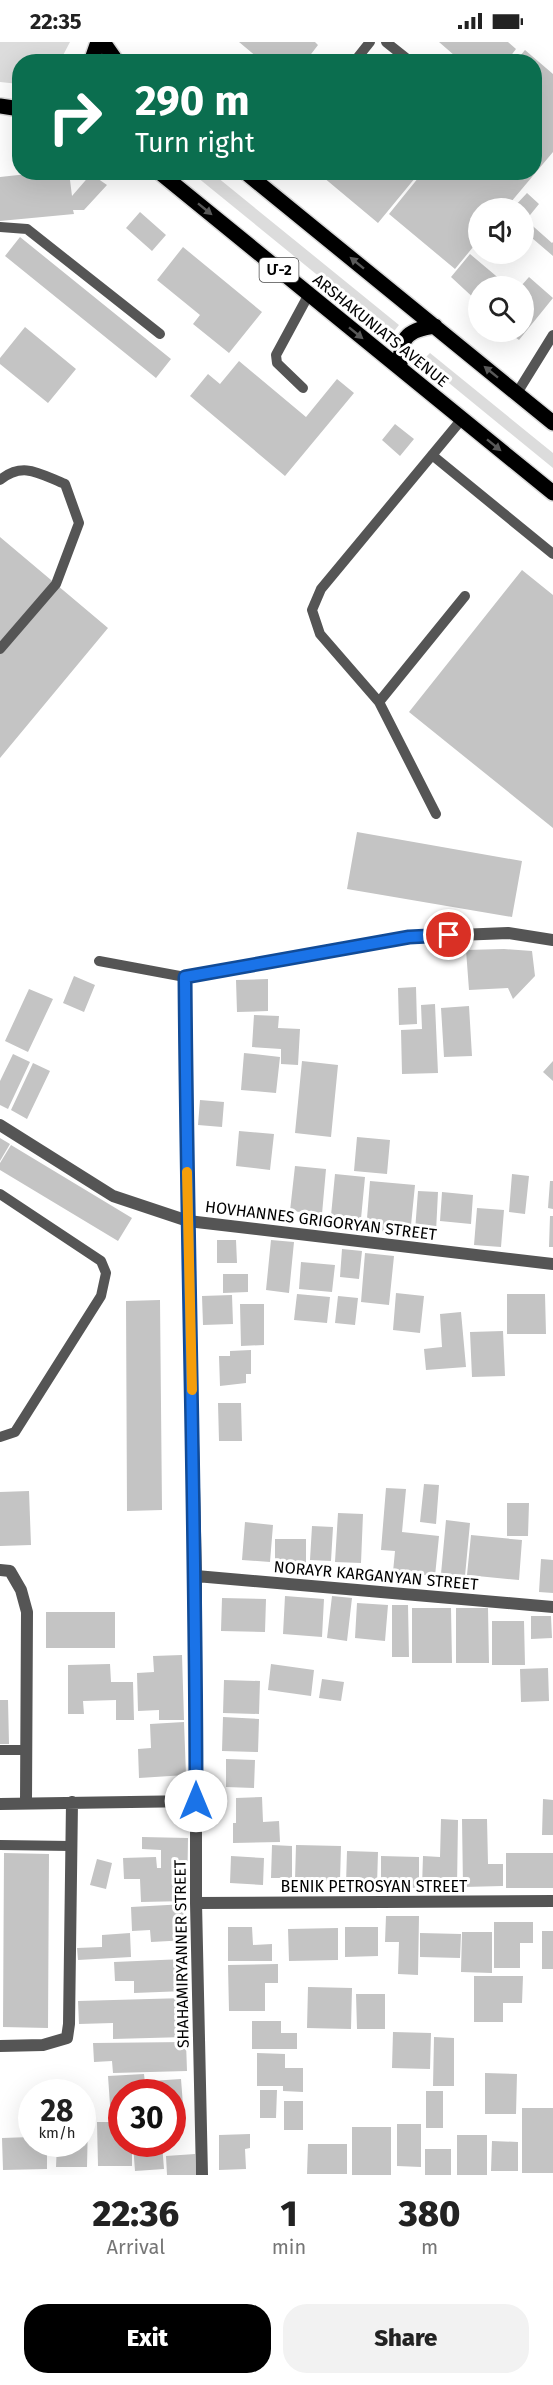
<!DOCTYPE html>
<html lang="en">
<head>
<meta charset="utf-8">
<style>
	body { margin:0; font-family:"Fira Sans","Noto Sans Armenian",sans-serif; background:#f2f2f2; color:#222; height:100vh; display:flex; flex-direction:column; font-size:22px; white-space:nowrap }
	* { box-sizing:border-box; margin:0 }
	p { font-size:20px; color:#767676 }
	.icon { flex:none; width:33px; height:33px; fill:none; stroke:currentColor; stroke-width:2; stroke-linecap:round; stroke-linejoin:round }
	.map { position:relative; height:2133px; overflow:hidden }
	.side { display:flex; flex-direction:column; background:#fff; flex:1 }
	.side>* { flex:none }
	.hud { position:absolute; left:12px; top:12px; width:530px; height:126px; border-radius:24px; box-shadow:0 6px 24px #0002; background:#0b6e4f; color:#fff; overflow:hidden }
	.buttons { position:absolute; left:468px; top:156px; display:grid; gap:12px }
	.buttons a { display:grid; place-items:center; width:66px; height:66px; border-radius:50%; background:#fff; box-shadow:0 6px 24px #0002; font-size:30px }
	.speed { position:absolute; left:18px; top:2037px; display:flex; gap:12px; font-size:30px; font-weight:700; text-align:center }
	.speed>* { display:grid; place-content:center; width:78px; height:78px; border-radius:50%; background:#fff; box-shadow:0 6px 24px #0002; line-height:1 }
	.speed small { font-size:15px; font-weight:400 }
	.speed .limit { border:9px solid #d22; background:#fff; color:#111 }
	.pin { position:absolute; display:grid; place-items:center; width:51px; height:51px; color:#fff; margin:-26px; border:3px solid #fff; border-radius:50%; box-shadow:0 2px 6px #0007 }
	.me { position:absolute; width:66px; margin:-33px; rotate:0deg; stroke-linejoin:round; filter:drop-shadow(0 0 4px #0008) }
	.turn { display:flex; align-items:center; gap:21px; height:126px; padding:0 24px; font-size:27px }
	.turn .icon { width:78px; height:78px; stroke-width:2.5 }
	.turn b { display:block; font-size:42px; line-height:51px }
	.eta { display:flex; justify-content:space-evenly; align-items:center; height:102px; text-align:center }
	.eta b { font-size:36px; font-weight:800; line-height:42px }
	.primary-button { display:flex; gap:12px; margin-top:auto; padding:12px 24px }
	.primary-button a { flex:1; height:69px; border-radius:24px; background:#000; color:#fff; font-size:24px; font-weight:800; line-height:69px; text-align:center }
	.primary-button a+a { background:#f2f2f2; color:#222 }
	.status { display:flex; justify-content:space-between; align-items:center; height:42px; padding:0 30px; background:#fff; direction:ltr }
	.status svg { height:16px; fill:currentColor }
	.map>svg:first-child { display:block }
	.green { fill:#dcdcdc }
	.building { fill:#c4c4c4 }
	.lines { fill:none; stroke-linecap:round; stroke-linejoin:round }
	.primary-casing { stroke:#dbdbdb; stroke-width:18 }
	.service { stroke:#555; stroke-width:10 }
	.minor { stroke:#555; stroke-width:12 }
	.primary { stroke:#000; stroke-width:15 }
	.oneway { fill:#595959 }
	.route-casing { stroke:#114b97; stroke-width:15 }
	.route { stroke:#1a73e8; stroke-width:10 }
	.slow { stroke:#f59e0b; stroke-width:10 }
	.labels { text-anchor:middle; stroke-width:6; stroke-linejoin:round; paint-order:stroke }
	.shield { fill:#fff; stroke:#4c4c4c; stroke-width:1.5 }
	.shield-label { font-size:15px; font-weight:bold; fill:#000 }
	.street-label { font-size:16px; fill:#000; stroke:#fff }
</style>
</head>
<body>
<div class="status"><b>22:35</b><svg viewBox="0 0 49 12"><path d="M0 12V9h3v3zM5 12V6h3v6zM10 12V3h3v9zM15 12V0h3v12zM26 1h20v11H26zM47 4h2v5h-2z"/></svg></div>
<div class="map">
<svg width="553" height="2133" viewBox="0 0 553 2133">
	<rect width="100%" height="100%" fill="#fff"/>
	<path class="green" d="M0,0H70L60,19L20,20L19,42L0,40Z
		M192,131H212L399,283L391,293Z
		M430,311L553,411V426L422,319Z"/>
	<path class="building" d="M239,0H315L318,3L305,20H263Z
		M439,0H508L516,7L506,20H462Z
		M525,8L553,32V110L506,166H478V199L455,227L389,172L423,130H534V20H515Z
		M46,130H69L72,154L91,132L107,143L84,168H73L74,172L0,179V135Z
		M317,130H420L378,181Z
		M527,151L539,162L526,178L552,201L553,200V214L532,196L524,206V166H513Z
		M140,170L166,193L152,209L126,186Z
		M20,195L171,317L156,336L5,214Z
		M183,205L262,270L229,311L193,282L200,273L157,238Z
		M470,212L508,244H478V260L451,235Z
		M501,212H519L511,220Z
		M529,235L553,256L519,298L508,290H524V244H521Z
		M25,285L76,327L48,361L0,322V316Z
		M239,319L306,375L337,337L354,351L285,434L190,354L208,332L220,342Z
		M395,382L414,397L400,414L382,398Z
		M0,495L108,586L0,716Z
		M522,528L553,553V786L409,670Z
		M357,790L522,819L512,875L347,847Z
		M504,907L532,909L535,934L513,957L508,946L469,948L466,908Z
		M74,934L95,943L84,970L63,961Z
		M268,937V969L237,970L236,938Z
		M416,945L417,982L399,983L398,946Z
		M29,947L53,957L28,1010L5,999Z
		M435,962L438,1031L402,1032L401,988L422,987L421,963Z
		M469,964L472,1014L444,1015L441,966Z
		M254,973L279,974L278,986L300,987L298,1023L281,1022V1007L252,1005Z
		M244,1011L280,1015L276,1051L241,1048Z
		M13,1012L30,1020L8,1067L0,1063V1039Z
		M302,1019L338,1023L331,1095L295,1091Z
		M553,1019V1039L543,1030Z
		M33,1021L50,1029L27,1077L11,1068Z
		M200,1058L224,1060L222,1085L198,1083Z
		M239,1089L274,1092L270,1128L236,1124Z
		M357,1095L390,1098L387,1132L354,1129Z
		M0,1096L10,1102L0,1119Z
		M11,1103L132,1176L118,1199L0,1128V1121Z
		M295,1124L326,1127L322,1172L290,1169Z
		M335,1132L365,1135L360,1187L330,1184Z
		M512,1132L529,1134L525,1172L509,1170Z
		M370,1139L415,1143L410,1193L366,1189Z
		M550,1139H553V1167L548,1166Z
		M418,1149L438,1150L436,1190L415,1189Z
		M442,1150L473,1153L471,1182L440,1179Z
		M477,1166L504,1168L501,1205L474,1203Z
		M550,1174H553V1205H549Z
		M217,1198H236L237,1221H217Z
		M271,1198L294,1200L289,1251L266,1248Z
		M342,1207L362,1209L359,1237L340,1235Z
		M365,1211L394,1214L389,1263L361,1260Z
		M301,1220L335,1223L332,1250L299,1247Z
		M223,1232H248V1250L223,1251Z
		M396,1251L424,1254L420,1291L393,1288Z
		M297,1252L330,1255L327,1281L294,1278Z
		M507,1252H545L546,1292H507Z
		M232,1253L233,1282L203,1283L202,1254Z
		M338,1254L358,1256L355,1283L335,1281Z
		M160,1258L162,1468L127,1469L126,1259Z
		M240,1262H264V1303L241,1304Z
		M461,1270L466,1325L426,1328L424,1307L442,1305L440,1272Z
		M503,1289L505,1334L472,1335L470,1290Z
		M251,1308V1332H246V1341L220,1344L219,1314H230V1309Z
		M218,1361H241L242,1399H219Z
		M424,1442L439,1443L436,1482L420,1480Z
		M386,1446L406,1447L402,1490L439,1494L435,1534L393,1530L395,1509L381,1508Z
		M29,1449L31,1503L0,1504V1450Z
		M507,1461H529L528,1494H507Z
		M338,1471L363,1472L361,1521L335,1520Z
		M446,1478L470,1481L465,1534L441,1532Z
		M245,1480L273,1483L270,1520L242,1518Z
		M312,1484L333,1485L331,1519L310,1518Z
		M471,1493L522,1498L519,1538L467,1533Z
		M275,1497H306V1521H275Z
		M541,1517L553,1518V1551L539,1550Z
		M285,1554L324,1557L322,1595L283,1592Z
		M332,1554L352,1556L347,1599L327,1596Z
		M222,1556L266,1557L265,1590L221,1589Z
		M357,1561L388,1563L385,1599L355,1596Z
		M392,1563H408L409,1615H392Z
		M412,1566H451L452,1621H412Z
		M456,1566H488L489,1621H456Z
		M46,1570H115V1606H46Z
		M531,1574H551L552,1596L531,1597Z
		M492,1579H524L525,1623H492Z
		M182,1613L184,1678H159V1668L138,1669L137,1631L154,1630L153,1614Z
		M110,1622L111,1640H133L134,1678H116V1658L83,1659L84,1672H68V1623Z
		M271,1622L314,1628L311,1654L268,1648Z
		M548,1626L549,1659L521,1660L520,1627Z
		M322,1637L344,1640L341,1659L319,1656Z
		M224,1638L260,1639L259,1672L223,1671Z
		M0,1658H8L9,1702H0Z
		M223,1675L259,1677L258,1710L222,1709Z
		M184,1680L186,1733L139,1736L138,1707L151,1706L150,1682Z
		M226,1717L255,1718L254,1746L226,1745Z
		M262,1755L263,1780L279,1779L280,1800L233,1801V1781H236V1756Z
		M543,1757L553,1758V1793H542Z
		M441,1777L458,1778L457,1845H422L423,1814L440,1815Z
		M462,1777H487L488,1822H503V1844L463,1845Z
		M142,1795L188,1796L187,1859L141,1860L140,1837H124L123,1816L156,1815L157,1826H161V1808L142,1807Z
		M272,1803L292,1804V1836H271Z
		M296,1803L341,1804L340,1839L295,1838Z
		M347,1809L378,1810L377,1843L346,1842Z
		M4,1811L49,1812L48,1986L3,1985Z
		M506,1811H553V1846H506Z
		M231,1814L264,1816L263,1843L230,1841Z
		M381,1814L419,1815V1846L381,1845Z
		M97,1817L112,1821L106,1847L90,1843Z
		M186,1862L188,1898L151,1900L150,1888L132,1889L131,1865Z
		M386,1874H419L418,1933L398,1932L399,1900H385Z
		M494,1880H533V1901H520V1926H494Z
		M228,1885H252L253,1903L272,1902V1919H228Z
		M345,1885H378V1914L345,1915Z
		M338,1886V1918L289,1919L288,1887Z
		M542,1889H553V1927H542Z
		M462,1890H492V1931L461,1930Z
		M130,1891L131,1915L78,1918L77,1906L102,1905V1893Z
		M420,1891L461,1892L460,1916L420,1915Z
		M184,1917L185,1949L134,1951V1939H115L114,1920Z
		M278,1922V1941H265V1969H229L228,1923Z
		M474,1934H523L522,1961H503V1980H474Z
		M308,1945L352,1946L351,1987L307,1986Z
		M356,1952H385V1987H357Z
		M185,1956L186,1995L113,1997V1981L79,1982L78,1959Z
		M252,1979H281V1991H297V2007H252Z
		M393,1990L431,1991L430,2027L392,2026Z
		M434,1995L454,1996V2044H433Z
		M186,2000L187,2029L113,2031L112,2019L94,2020L93,2001Z
		M257,2011L285,2012V2026H303V2050L283,2049V2044H257Z
		M485,2031L517,2032L516,2072H485Z
		M144,2032L146,2050H122V2063H110L108,2034Z
		M181,2037L183,2063L172,2064V2050H152L151,2039Z
		M260,2048H277L276,2076H260Z
		M426,2049H443V2086H426Z
		M284,2059H303V2088H284Z
		M522,2066H553V2131H522Z
		M82,2079H88L87,2125H56L57,2102H82Z
		M97,2080H122V2102H132V2124H98Z
		M397,2082H421V2125L397,2124Z
		M352,2085H391V2133H352Z
		M250,2092V2106L245,2107L246,2127L219,2128V2093Z
		M457,2093H487V2133H457Z
		M32,2095V2102H47V2127L3,2128L2,2096Z
		M492,2099L518,2100V2129H491Z
		M133,2102H162L164,2127L135,2129Z
		M308,2102H347V2132H307Z
		M425,2107H451V2133H425Z
		M195,2112L196,2133H167L166,2114Z"/>
	<g class="lines">
		<g class="primary-casing">
			<path id="primary" d="M103,0L117,20
				M91,20L98,0
				M0,64L20,67
				M159,130L553,451
				M245,130L553,381
				M400,326C400,297 405,288 435,284"/>
		</g>
		<path class="service" d="M386,0L411,20
			M354,20L370,0
			M257,140L265,130
			M0,185L27,187L160,292
			M303,346L277,321L276,313L309,252
			M517,351L553,293
			M432,413L553,512
			M0,438C23,419 40,432 65,442L79,481L56,542L0,607
			M379,660L465,554
			M436,772L379,660L320,592L312,568L321,547L462,377
			M99,919L185,935
			M0,1152L101,1219L106,1231L101,1254L15,1390L0,1395
			M0,1708H25
			M0,1803L71,1804"/>
		<path class="minor" d="M0,1083L113,1154L188,1179L553,1222
			M0,1528L10,1529L21,1548L27,1570L26,1761
			M196,1534L553,1565
			M0,1762L196,1759
			M196,1861L553,1859
			M0,2004L43,2003L67,1996L69,1982L72,1760
			M202,2133L196,1861V1534L188,1179L185,935L409,895L508,891L553,898"/>
		<use href="#primary" class="primary"/>
	</g>
	<defs><path id="oneway-solid" d="M-6-.8H1V-3.2L6.5 0L1 3.2V.8H-6Z" transform="scale(1.5)"/></defs>
	<g class="oneway">
		<use href="#oneway-solid" transform="translate(205 167) rotate(39)"/>
		<use href="#oneway-solid" transform="translate(357 221) rotate(-141)"/>
		<use href="#oneway-solid" transform="translate(356 291) rotate(39)"/>
		<use href="#oneway-solid" transform="translate(491 330) rotate(-141)"/>
		<use href="#oneway-solid" transform="translate(494 403) rotate(39)"/>
	</g>
	<g class="lines">
		<g class="route-casing">
			<path id="route" d="M196,1759C196,1484 187,1209 185,935L409,895L449,893"/>
		</g>
		<use href="#route" class="route"/>
		<path class="slow" d="M187,1130L192,1348"/>
	</g>
	<g class="labels">
		<rect class="shield" x="259.5" y="216" width="39" height="24" rx="4.5"/>
		<g class="shield-label">
			<text x="279" y="233">Մ-2</text>
		</g>
		<g class="street-label">
			<text transform="translate(381 288) rotate(39)" y="6">ARSHAKUNIATS AVENUE</text>
			<text transform="translate(321 1178) rotate(7)" y="6">HOVHANNES GRIGORYAN STREET</text>
			<text transform="translate(376 1533) rotate(5)" y="6">NORAYR KARGANYAN STREET</text>
			<text x="374" y="1850">BENIK PETROSYAN STREET</text>
			<text transform="translate(181 1912) rotate(-91)" y="6">SHAHAMIRYANNER STREET</text>
		</g>
	</g>
</svg>
<div class="buttons">
<a><svg class="icon" aria-label="sound" viewBox="0 0 24 24"><path d="M4 9h4l5-4v14l-5-4H4zM17 9q2 3 0 6"/></svg></a>
<a><svg class="icon" aria-label="search" viewBox="0 0 24 24"><circle cx="10" cy="10" r="6"/><path d="M15 15l6 6"/></svg></a>
</div>
<div class="speed"><div>28<small>km/h</small></div><div class="limit">30</div></div>
<div class="pin" style="left:449px;top:893px;background:#d93025"><svg class="icon" aria-label="arrive" viewBox="0 0 24 24"><path d="M6 21V4h12l-3 4 3 4H6"/></svg></div>
<svg class="me" style="left:196px;top:1759px" viewBox="-20 -20 40 40"><circle r="19" fill="#fff"/><path d="M0-13L10 11 0 6-10 11z" fill="#1a73e8"/></svg>
<div class="hud">
<div class="turn"><svg class="icon" aria-label="right" viewBox="0 0 24 24"><path d="M7 20v-9h11M14 6l5 5-5 5"/></svg><div><b>290 m</b>Turn right</div></div>
</div>
</div>
<section class="side">
<div class="eta">
<div><b>22:36</b><p>Arrival</p></div>
<div><b>1</b><p>min</p></div>
<div><b>380</b><p>m</p></div>
</div>
<div class="primary-button"><a>Exit</a><a>Share</a></div>
</section>
</body>
</html>
